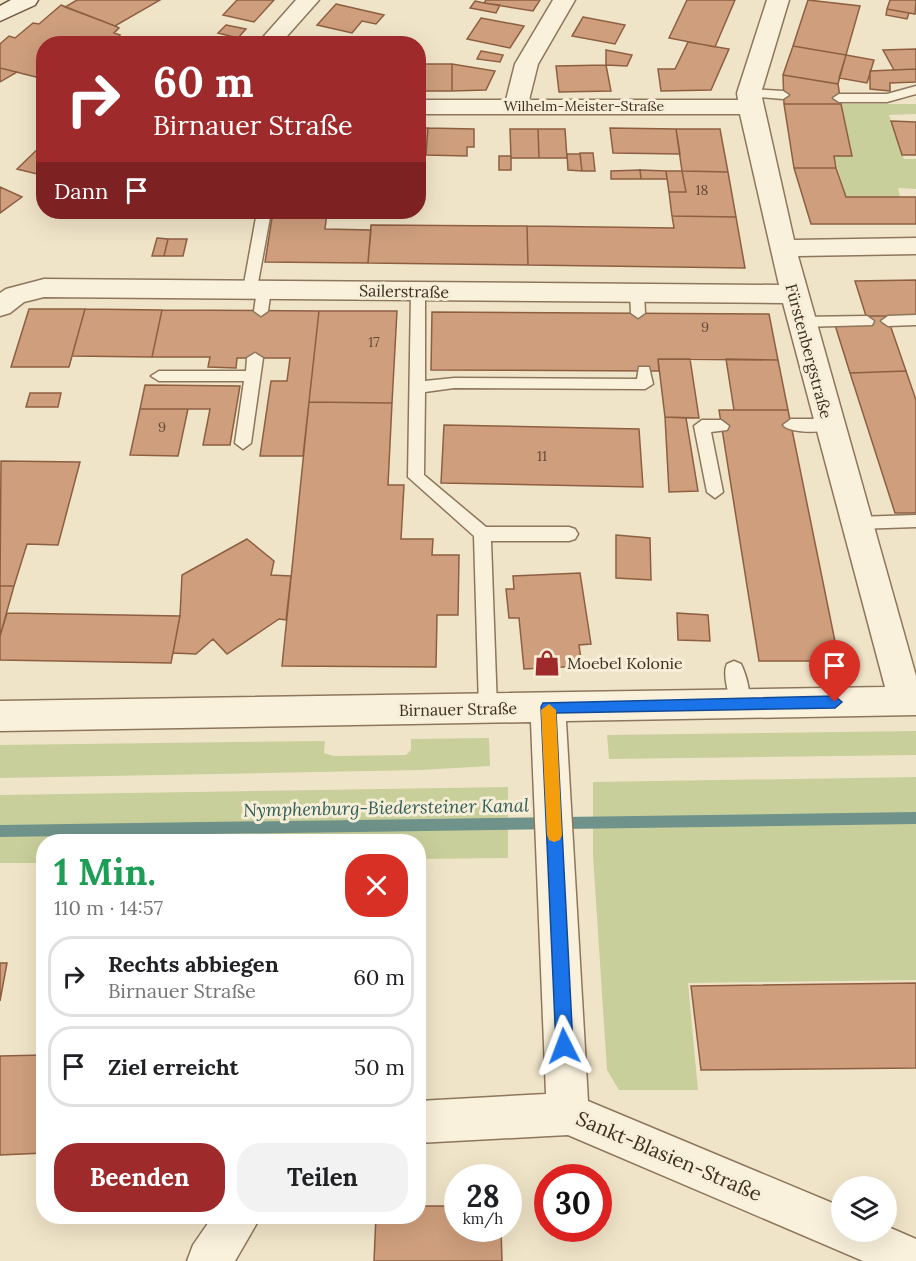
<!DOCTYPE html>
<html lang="de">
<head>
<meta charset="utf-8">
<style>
	body { margin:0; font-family:Lora,serif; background:#f2f2f2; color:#202124; height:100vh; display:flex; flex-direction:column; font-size:22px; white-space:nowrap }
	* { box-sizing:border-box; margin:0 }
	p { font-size:20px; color:#757577 }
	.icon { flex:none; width:33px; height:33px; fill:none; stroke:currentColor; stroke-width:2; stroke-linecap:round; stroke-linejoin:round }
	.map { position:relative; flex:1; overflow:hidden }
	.panel { position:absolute; left:36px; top:834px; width:390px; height:390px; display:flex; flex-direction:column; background:#fff; border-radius:24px; box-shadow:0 6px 24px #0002 }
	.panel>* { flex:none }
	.hud { position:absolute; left:36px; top:36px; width:390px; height:183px; border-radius:24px; box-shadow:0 6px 24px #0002; background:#9e2a2b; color:#fff; overflow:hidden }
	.fabs { position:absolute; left:831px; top:1176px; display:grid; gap:12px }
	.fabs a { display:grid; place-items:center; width:66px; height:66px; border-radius:50%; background:#fff; box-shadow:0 6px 24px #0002; font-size:30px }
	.speed { position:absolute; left:444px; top:1164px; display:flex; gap:12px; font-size:30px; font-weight:700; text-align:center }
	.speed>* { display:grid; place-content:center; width:78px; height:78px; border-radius:50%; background:#fff; box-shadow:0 6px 24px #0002; line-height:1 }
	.speed small { font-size:15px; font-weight:400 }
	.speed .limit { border:9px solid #d22; background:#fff; color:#111 }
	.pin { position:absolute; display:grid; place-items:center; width:51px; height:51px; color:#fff; margin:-62px -26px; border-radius:50% 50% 50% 0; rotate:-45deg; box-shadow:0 0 6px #0007 }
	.pin .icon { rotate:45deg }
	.me { position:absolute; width:66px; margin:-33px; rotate:357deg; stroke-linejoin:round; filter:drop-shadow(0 0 4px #0008) }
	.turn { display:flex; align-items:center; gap:21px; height:126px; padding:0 18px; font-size:27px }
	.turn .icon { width:78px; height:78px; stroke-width:2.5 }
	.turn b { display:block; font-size:42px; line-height:51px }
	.then { display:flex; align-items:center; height:57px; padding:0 18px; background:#0003; gap:12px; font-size:22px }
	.round { display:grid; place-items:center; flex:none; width:63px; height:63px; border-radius:24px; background:#f2f2f2 }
	.summary { display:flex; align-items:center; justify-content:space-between; height:102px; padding:0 18px }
	h1 { font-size:36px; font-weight:700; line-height:45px; color:#1e9e55 }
	.cta { display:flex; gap:12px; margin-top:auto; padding:12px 18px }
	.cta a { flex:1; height:69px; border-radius:24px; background:#9e2a2b; color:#fff; font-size:24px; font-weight:700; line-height:69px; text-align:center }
	.cta a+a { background:#f2f2f2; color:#202124 }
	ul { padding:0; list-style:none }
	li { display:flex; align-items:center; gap:18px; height:81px; margin:0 12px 9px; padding:0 6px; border:3px solid #e0e0e0; border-radius:24px }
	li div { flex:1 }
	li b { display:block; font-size:22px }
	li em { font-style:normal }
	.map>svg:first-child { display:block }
	.green { fill:#c9cf9b }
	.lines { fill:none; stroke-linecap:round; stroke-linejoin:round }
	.stream { fill:#6f938a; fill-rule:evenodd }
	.building { fill:#cf9f7d; stroke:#8d5f41; stroke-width:1.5 }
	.lane-casing { stroke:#8d765c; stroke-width:3 }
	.street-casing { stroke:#8d765c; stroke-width:3 }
	.secondary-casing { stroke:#6f573f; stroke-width:3 }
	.lane { fill:#faf1dc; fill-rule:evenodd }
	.street { fill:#faf1dc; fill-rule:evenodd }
	.secondary { fill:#faf1dc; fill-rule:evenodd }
	.route { fill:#1a73e8; stroke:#114b97; stroke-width:1.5 }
	.slow { fill:#f59e0b }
	.labels { text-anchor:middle; stroke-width:6; stroke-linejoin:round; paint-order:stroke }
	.far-street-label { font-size:14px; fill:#3d2e20; stroke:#f7eed8 }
	.number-label { font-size:14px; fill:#624a37 }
	.street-label { font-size:16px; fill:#3d2e20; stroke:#f7eed8 }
	.poi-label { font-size:16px; fill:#3d2e20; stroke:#f7eed8; text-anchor:start }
	.water-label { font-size:18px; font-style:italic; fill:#2f5d5a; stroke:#f7eed8 }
	.near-street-label { font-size:20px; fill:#3d2e20; stroke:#f7eed8 }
</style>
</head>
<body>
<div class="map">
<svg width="916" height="1261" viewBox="0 0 916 1261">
	<rect width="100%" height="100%" fill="#f0e4c8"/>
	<path class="green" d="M841,104H916V114L889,115L904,159H916V189L898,188L900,197H846L834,156H852Z
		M916,731V755L609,759L607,735Z
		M489,738L490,766L421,770L0,778V745L325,741L324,753L334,756L406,755L411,750V739Z
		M916,777V980L688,983L698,1090H619L607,1070L593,856V782Z
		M508,787V858L419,859L418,842H44L43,863H0V795Z"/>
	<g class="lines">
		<path class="stream" d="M916,812V824L0,837V825Z"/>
	</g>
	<path class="building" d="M77,0H160L115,26L65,7Z
		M237,0H274L254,22L223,15Z
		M486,0H540L533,11L484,3Z
		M687,0H735L715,47L669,38Z
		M808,0L860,6L846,55L793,46Z
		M890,0H916L915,14L887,9Z
		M475,1L484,3L500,5L496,13L470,8Z
		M336,4L384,15L376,24L362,21L352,33L317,25Z
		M61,5L115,26L119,28L114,33L120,35L111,44H44V79L0,68V44L9,36L15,38L33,23L39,24Z
		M887,9L909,13L907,19L886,15Z
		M583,17L625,25L615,44L572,36Z
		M481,18L524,26L510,48L467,39Z
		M226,25L246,29L238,38L218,33Z
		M688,42L729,49L711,90L661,91L658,69H675Z
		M793,46L846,55L838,84L783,75Z
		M916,49V69L894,70L883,50Z
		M606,50L632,55L627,66L606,65Z
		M481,51L503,55L500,62L477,59Z
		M846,55L874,60L867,83L839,78Z
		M421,64H452V91H420Z
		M452,64L495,71L486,90L452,91Z
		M606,65L611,91L559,92L556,66Z
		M0,68L17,72L0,82Z
		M916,69V82L890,83V91L870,89V71Z
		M783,75L838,84L841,104H784Z
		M784,104H841L852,156H834L836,168H794Z
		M891,121L916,122V155H902Z
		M418,128H428L426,155H418Z
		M428,128L474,129V147H467V156L426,155Z
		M610,128L676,129L680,154L613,153Z
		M510,129H538L539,158H511Z
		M538,129H565L567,158H539Z
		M676,129H720L728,172L682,171Z
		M44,143V172L41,175L17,169Z
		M580,153H593L595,171H582Z
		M567,154H580L582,171L568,170Z
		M499,156H511V170H499Z
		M794,168H836L846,197H916V224H811Z
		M640,170L641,179H611V171Z
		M640,170L666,171L667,179H641Z
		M666,171H682L686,192H669Z
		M682,171L728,172L736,217L672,216L669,192H686Z
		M0,187L22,197L0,213Z
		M100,212H175V214Z
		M175,212H235L234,215L175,214Z
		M273,212H327L325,229L371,230L368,263L265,262Z
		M672,216L736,217L745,268L528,265L527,226L674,228Z
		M371,225L527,226L528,265L368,263Z
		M157,238L168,239L164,256H152Z
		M168,239H187L183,256H164Z
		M916,280V316H866L855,281Z
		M29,309H85L69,367H11Z
		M85,309L162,310L152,357L72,356Z
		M162,310L319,311L303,456H260L271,381H287L290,358H237L236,368L208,367L210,357H152Z
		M319,311H397L392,403L309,402Z
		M432,312L769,314L778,360L658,359L659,371L431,370Z
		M866,316H887L906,371L850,373L835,325Z
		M658,359H690L699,418L665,417Z
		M726,359L778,360L788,410H734Z
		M906,371L916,400V513H895L850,373Z
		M145,385L240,386L230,445H203L210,409H140Z
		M30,393H61L58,407H26Z
		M309,402L392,403L388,485H404L401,539H433L432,555H459L458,615H437L436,667L282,666Z
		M140,409H188L178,456L130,455Z
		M719,410H788L839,661H759Z
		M665,417L686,418L698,491L669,492Z
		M444,425L639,429L643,487L441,483Z
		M1,461L80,462L58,545L27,544L14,586H0Z
		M616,535L650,538L651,580L616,578Z
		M247,539L274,561L271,575L291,576L286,620L279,619L227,654L213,639L196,654L173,653L180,616L182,575Z
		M580,573L591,644L579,645L582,666L524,669L519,618H509L506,589H514L513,576Z
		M0,586H14L0,636Z
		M7,613L180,616L171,663L0,660V636Z
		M677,613L708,615L710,641L678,640Z
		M0,963H7L0,1001Z
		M916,983V1068L701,1070L691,986Z
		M44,1055V1153L0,1155V1056Z
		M418,1206H458V1228H501L502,1261H374L376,1216H418Z"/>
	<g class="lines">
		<g class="lane-casing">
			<path id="lane" d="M916,86V94L887,102H839L833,98L839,94H887Z
				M749,89L783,91L789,95L783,99L745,96V90Z
				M257,212H271L257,288L264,284L271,289L268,311L261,316L254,311L257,290L250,294L243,289Z
				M418,286L425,291V381L454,378L637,379L639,367H649L653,384L645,389L454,388L425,392L424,475L486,527H569L575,529L578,534L575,539L569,541H491L497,708L495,714L488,716L481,714L479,708L474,536L408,477L411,291Z
				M637,288L644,293L645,313L638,318L631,313L630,293Z
				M916,315V325L888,326L881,321L888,316Z
				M867,316L874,321L872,325L801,327L794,322L801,317Z
				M255,353L263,358L251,443L243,449L235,443L244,381H159L151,376L159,371H246L247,358Z
				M791,419H829L837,425C831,434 789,434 783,425Z
				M702,420H721L729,426L727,430L711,432L723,492L715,498L707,492L694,426Z
				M916,515V527L856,529L850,528L848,523L850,518L856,517Z
				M734,661L741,664C746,674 753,698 748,709L741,711L734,709C729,698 722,674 727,664Z"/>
		</g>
		<g class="street-casing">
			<path id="street" d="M296,0H319L280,44H257Z
				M553,0H575L538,64L529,100H738L737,93L767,0H789L761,93L794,240L916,238V254L798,256L916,676V715L566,721L588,1101L842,1207V1232H886V1226L916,1239V1261H863L568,1135L418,1143V1101L546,1094L531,722L0,731V701L885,687L783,303L44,297L24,302L10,313L0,316V293L6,289L44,279L779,285L740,114H418V100H506L515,64Z
				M213,1216H261L235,1261H187L193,1245Z"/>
		</g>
		<g class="secondary-casing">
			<path id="secondary" d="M11,0H38L35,5L0,21V6Z"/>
		</g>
		<use href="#lane" class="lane"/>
		<use href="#street" class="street"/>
		<use href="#secondary" class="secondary"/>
	</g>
	<path class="route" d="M835,696L842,702L835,708L556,713L573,1046L570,1052L564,1054L558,1052L556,1046L541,707L543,703Z"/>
	<path class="slow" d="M549,704L556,710L562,835L560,840L554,842L549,840L547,835L541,710Z"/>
	<defs>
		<g id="shop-bare" transform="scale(2.07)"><path d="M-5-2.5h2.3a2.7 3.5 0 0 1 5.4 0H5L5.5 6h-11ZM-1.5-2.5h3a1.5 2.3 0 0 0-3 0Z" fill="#9e2a2b" stroke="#f7eed8" stroke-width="2.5" paint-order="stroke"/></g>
	</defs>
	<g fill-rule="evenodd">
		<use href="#shop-bare" x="547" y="663"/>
	</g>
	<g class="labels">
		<g class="far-street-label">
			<text x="584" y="111">Wilhelm-Meister-Straße</text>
		</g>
		<g class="number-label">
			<text x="702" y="195">18</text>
			<text x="705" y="332">9</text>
			<text x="374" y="347">17</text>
			<text x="162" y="432">9</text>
			<text x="542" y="461">11</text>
		</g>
		<g class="street-label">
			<text transform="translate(404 291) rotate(1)" y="6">Sailerstraße</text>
			<text transform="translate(809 351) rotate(75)" y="6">Fürstenbergstraße</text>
			<text transform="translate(458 709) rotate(-1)" y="6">Birnauer Straße</text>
		</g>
		<g class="poi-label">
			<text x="567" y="669">Moebel Kolonie</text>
		</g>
		<g class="water-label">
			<text transform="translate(386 808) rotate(-1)" y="6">Nymphenburg-Biedersteiner Kanal</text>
		</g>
		<g class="near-street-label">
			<text transform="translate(669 1156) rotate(23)" y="7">Sankt-Blasien-Straße</text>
		</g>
	</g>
</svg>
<div class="fabs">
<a><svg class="icon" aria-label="layers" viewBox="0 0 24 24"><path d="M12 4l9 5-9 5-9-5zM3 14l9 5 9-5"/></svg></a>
</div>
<div class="speed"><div>28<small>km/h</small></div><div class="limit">30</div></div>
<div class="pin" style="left:835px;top:702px;background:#d93025"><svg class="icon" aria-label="arrive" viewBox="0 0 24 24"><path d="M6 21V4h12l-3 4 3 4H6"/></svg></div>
<svg class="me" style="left:564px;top:1046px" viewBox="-20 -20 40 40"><path d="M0-17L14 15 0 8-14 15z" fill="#1a73e8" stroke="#fff" stroke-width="4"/></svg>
<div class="hud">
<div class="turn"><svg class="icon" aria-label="right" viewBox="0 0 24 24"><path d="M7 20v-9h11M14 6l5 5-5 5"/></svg><div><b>60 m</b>Birnauer Straße</div></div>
<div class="then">Dann<svg class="icon" aria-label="arrive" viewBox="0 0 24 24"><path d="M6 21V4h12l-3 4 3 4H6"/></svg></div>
</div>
<section class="panel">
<div class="summary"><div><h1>1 Min.</h1><p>110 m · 14:57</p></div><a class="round" style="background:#d93025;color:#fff"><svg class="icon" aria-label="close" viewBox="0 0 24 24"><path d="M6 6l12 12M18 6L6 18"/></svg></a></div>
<ul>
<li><svg class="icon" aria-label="right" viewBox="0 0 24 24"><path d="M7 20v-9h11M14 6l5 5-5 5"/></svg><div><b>Rechts abbiegen</b><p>Birnauer Straße</p></div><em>60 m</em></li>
<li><svg class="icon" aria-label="arrive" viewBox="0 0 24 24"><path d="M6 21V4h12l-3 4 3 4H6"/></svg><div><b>Ziel erreicht</b></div><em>50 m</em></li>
</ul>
<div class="cta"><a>Beenden</a><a>Teilen</a></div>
</section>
</div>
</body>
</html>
